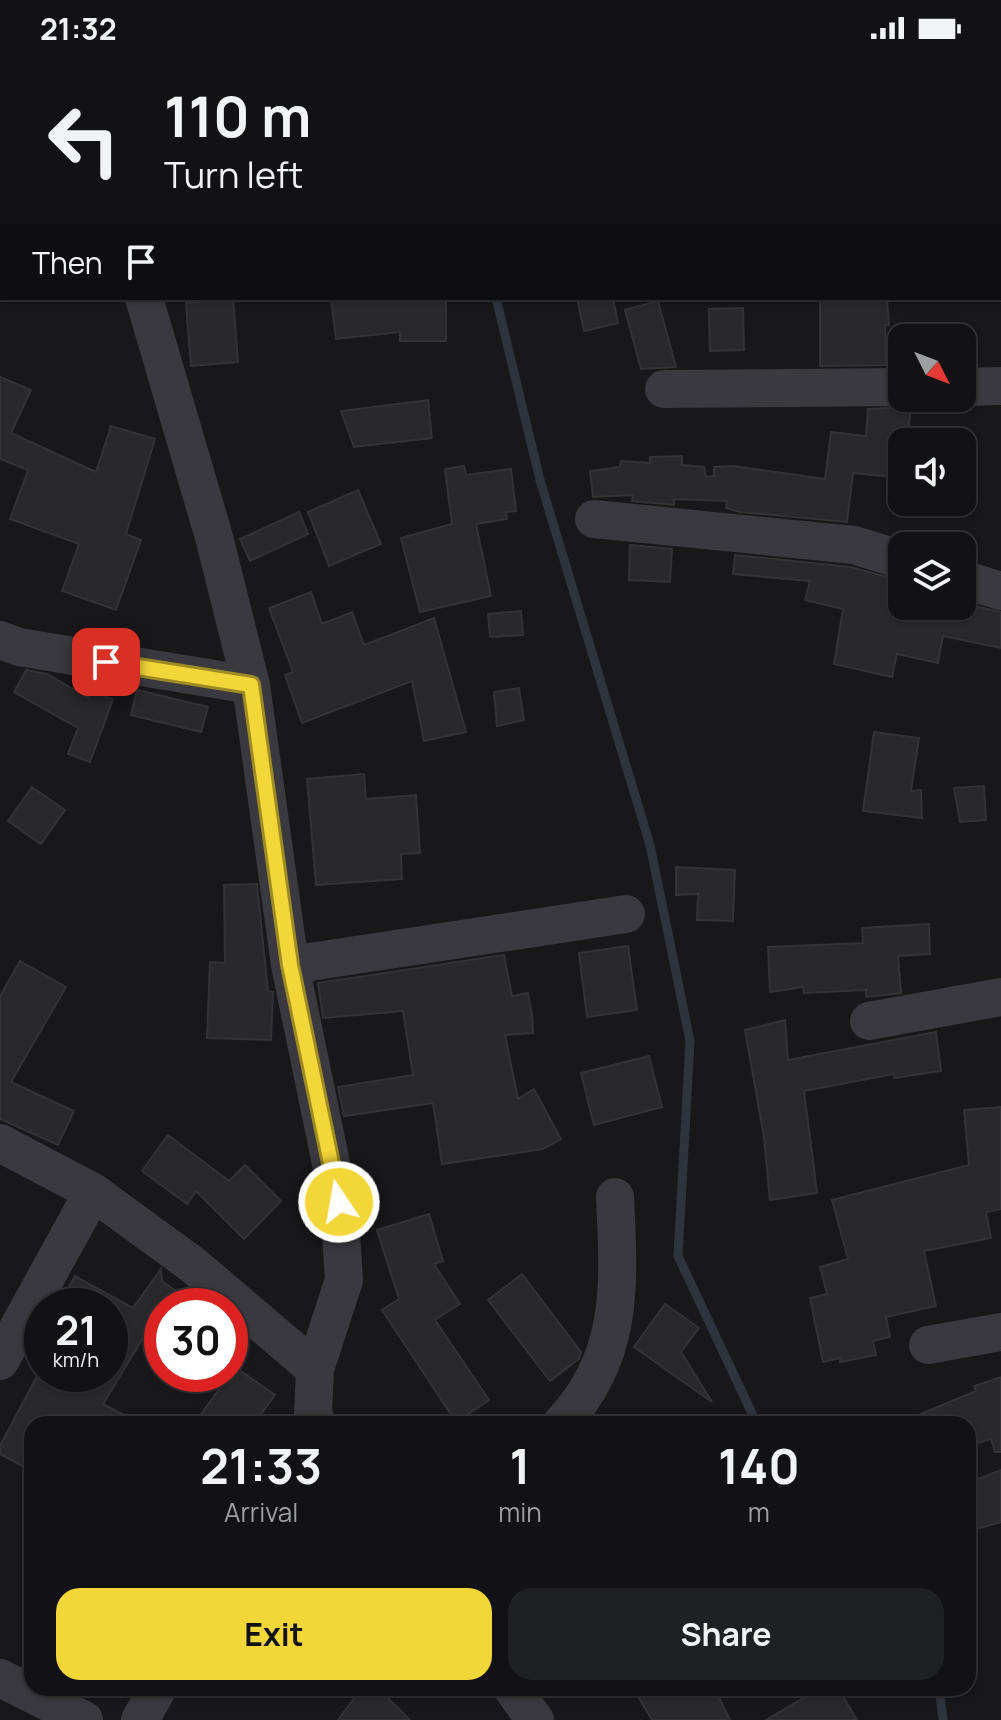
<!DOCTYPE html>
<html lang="en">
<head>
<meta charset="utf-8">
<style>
	body { margin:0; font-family:Manrope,sans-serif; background:#1f2022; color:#f1f3f6; height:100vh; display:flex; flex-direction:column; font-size:30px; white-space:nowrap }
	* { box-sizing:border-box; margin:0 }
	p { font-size:26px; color:#9c9ea0 }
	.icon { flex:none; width:44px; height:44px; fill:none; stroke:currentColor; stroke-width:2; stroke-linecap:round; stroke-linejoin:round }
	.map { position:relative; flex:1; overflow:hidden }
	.side { position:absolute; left:24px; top:1360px; width:952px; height:280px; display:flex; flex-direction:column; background:#121214; border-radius:24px; box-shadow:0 2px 6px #0004,0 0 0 2px #313234 }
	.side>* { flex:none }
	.hud { position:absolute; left:0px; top:0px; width:1002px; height:244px; box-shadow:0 2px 6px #0004,0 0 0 2px #313234; background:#121214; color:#f1f3f6; overflow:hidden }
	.needle { width:52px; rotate:132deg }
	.tools { position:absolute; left:888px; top:268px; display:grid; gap:16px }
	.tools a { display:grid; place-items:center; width:88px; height:88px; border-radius:16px; background:#121214; box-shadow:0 2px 6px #0004,0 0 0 2px #313234; font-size:40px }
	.speed { position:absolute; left:24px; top:1232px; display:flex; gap:16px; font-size:40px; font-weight:700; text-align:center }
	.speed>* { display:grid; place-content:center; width:104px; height:104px; border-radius:50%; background:#121214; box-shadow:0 2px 6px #0004,0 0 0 2px #313234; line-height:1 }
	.speed small { font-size:20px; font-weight:400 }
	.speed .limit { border:12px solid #d22; background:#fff; color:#111 }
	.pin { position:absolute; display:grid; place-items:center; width:68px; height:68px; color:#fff; margin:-34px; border-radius:16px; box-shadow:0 4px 12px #0006 }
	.me { position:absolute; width:88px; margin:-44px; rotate:348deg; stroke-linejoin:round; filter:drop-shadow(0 0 6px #0008) }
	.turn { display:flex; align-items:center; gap:28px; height:168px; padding:0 32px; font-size:36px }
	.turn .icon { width:104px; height:104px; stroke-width:2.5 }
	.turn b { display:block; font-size:56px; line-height:68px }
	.then { display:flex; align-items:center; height:76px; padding:0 32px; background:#0003; gap:16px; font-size:30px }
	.eta { display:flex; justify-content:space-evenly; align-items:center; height:136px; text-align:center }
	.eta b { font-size:48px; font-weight:700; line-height:56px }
	.primary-button { display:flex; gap:16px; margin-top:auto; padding:16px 32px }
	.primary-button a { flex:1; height:92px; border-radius:24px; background:#f3d637; color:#111; font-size:32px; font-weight:700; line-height:92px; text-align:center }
	.primary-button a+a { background:#1f2022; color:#f1f3f6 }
	.status { display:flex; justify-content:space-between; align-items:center; height:56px; padding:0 40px; background:#121214; direction:ltr }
	.status svg { height:22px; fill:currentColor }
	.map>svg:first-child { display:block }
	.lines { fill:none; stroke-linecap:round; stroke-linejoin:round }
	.stream { stroke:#2e343e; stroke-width:9 }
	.building { fill:#29282b; stroke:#333236; stroke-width:2 }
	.minor { stroke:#39393f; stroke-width:38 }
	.route-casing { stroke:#9e8b24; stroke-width:20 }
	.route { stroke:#f3d637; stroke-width:14 }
</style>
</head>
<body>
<div class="status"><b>21:32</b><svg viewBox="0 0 49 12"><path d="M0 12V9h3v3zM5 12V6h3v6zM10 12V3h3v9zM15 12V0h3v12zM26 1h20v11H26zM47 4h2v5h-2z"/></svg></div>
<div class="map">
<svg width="1001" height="1664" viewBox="0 0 1001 1664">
	<rect width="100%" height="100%" fill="#18181a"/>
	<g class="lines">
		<path class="stream" d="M420,0L421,2
			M496,242L540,424L650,789L690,985L678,1200L757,1368
			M939,1632L943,1664"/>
	</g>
	<path class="building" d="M331,242H446V285H400V276L336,283Z
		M577,242H613L618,267L584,275Z
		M820,242H887L889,269H885L886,309L820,310Z
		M233,243L238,306L191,310L186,247Z
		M658,245L676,311L641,313L625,254Z
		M743,252L744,294L710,295L709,253Z
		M0,321L31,334L11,377L96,416L111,370L155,383L126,478L141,484L116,554L62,535L79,488L10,463L28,414L0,403Z
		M428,344L432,382L354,391L341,355Z
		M911,351L907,386H902V422L853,417L847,466L740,456L726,452L727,445L674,443V449L632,445L633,439L593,441L590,415L620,411L621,405L650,407V401L682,400V409L704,411L706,421L714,420V411L733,410L825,423L831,376L866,380L868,353Z
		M464,410L466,419L511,413L516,455L506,456L507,463L476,468L491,540L420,556L401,482L452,468L445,413Z
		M358,434L381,488L329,510L308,456Z
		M299,456L308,478L250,505L240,483Z
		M630,489L672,493L670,526L629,524Z
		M735,499L850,511L902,525V550H974L1001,556V592L943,580L938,607L897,598L892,621L834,608L843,553L805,544L810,525L733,518Z
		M311,536L322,568L352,556L364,589L434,562L466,676L424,685L412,625L302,667L285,619L293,616L269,552Z
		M521,555L523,579L490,581L488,558Z
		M26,614L47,618L89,642L91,635L113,643L90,706L68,698L78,672L14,636Z
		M519,632L524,664L497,670L494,636Z
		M137,634L208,651L201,676L131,659Z
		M874,676L919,682L911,735L921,734L922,762L863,755Z
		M364,718L366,743L416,739L420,797L401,798L402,823L316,829L307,723Z
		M984,730L986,764L960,766L954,732Z
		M32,731L65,754L41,788L8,765Z
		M676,811L735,814L733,865L697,864L698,838L676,839Z
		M257,828L268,935L273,936L271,984L207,982L210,906L225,907L224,829Z
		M929,868L930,898L898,900L901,937L866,941V934L804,937L803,931L770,936L768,891L863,887L862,872Z
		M628,890L637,954L587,961L579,897Z
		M504,899L512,940L528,937L532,958L533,977L505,979L518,1043L534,1033L561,1083L543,1093L442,1108L433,1047L344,1060L338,1031L413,1019L403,955L323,962L318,927Z
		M20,905L66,931L11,1026L74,1055L58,1089L0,1063V940Z
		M785,964L788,1004L936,976L941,1015L894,1022V1018L804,1035L817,1137L770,1144L764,1081L745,974Z
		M649,1000L662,1051L594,1069L581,1017Z
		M1001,1051V1153L986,1156L991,1182L924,1195L936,1250L886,1261L890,1281L873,1285L876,1299L840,1306V1302L823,1306L810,1242L827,1238L820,1211L848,1203L832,1144L969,1109L964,1054Z
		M168,1079L229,1125L245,1109L281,1145L244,1183L196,1135L187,1148L142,1115Z
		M429,1158L443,1205L434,1208L460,1248L435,1264L489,1344L456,1366L382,1254L399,1243L377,1174Z
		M161,1213L162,1225L197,1250H162V1268L151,1283L145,1279L103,1348L141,1368H32V1415L0,1398V1390L36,1322L60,1336L71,1318H110V1250H58L75,1220L133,1252Z
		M522,1218L581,1296L579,1303L550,1325L488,1244Z
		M665,1248L699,1272L681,1296L712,1346L634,1291Z
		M235,1311L275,1339L254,1368H194Z
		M1001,1321V1396H995L991,1383L968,1390V1368H897L976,1335L974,1330Z
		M1001,1414V1466L973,1474L968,1456V1427Z
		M362,1632H378L410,1664H338Z
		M633,1632H714L730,1664H652Z
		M821,1632H838L857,1664H766Z"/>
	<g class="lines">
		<path class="minor" d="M63,2V0
			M0,31L2,32
			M1000,79H1001
			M144,242L214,481L251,629L290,909L339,1146L344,1224L315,1313L313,1358L317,1368
			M962,331L1001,330
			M664,333L902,331
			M594,463L854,489L902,504
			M962,523L1001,535
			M0,584L19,591L251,629
			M290,909L626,858
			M869,965L1001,941
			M0,1087L93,1136L193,1209L315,1313
			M928,1289L1001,1276
			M0,1305L93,1136
			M561,1368C625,1301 619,1227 615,1141
			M0,1622L84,1664
			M512,1632L535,1664
			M140,1664L158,1632"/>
	</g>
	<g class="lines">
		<g class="route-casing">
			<path id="route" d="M106,606L251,629L290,909L339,1146"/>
		</g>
		<use href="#route" class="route"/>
	</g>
</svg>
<div class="tools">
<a><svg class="needle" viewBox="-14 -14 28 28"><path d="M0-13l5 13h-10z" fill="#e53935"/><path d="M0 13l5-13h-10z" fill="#9c9ea0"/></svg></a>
<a><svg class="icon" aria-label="sound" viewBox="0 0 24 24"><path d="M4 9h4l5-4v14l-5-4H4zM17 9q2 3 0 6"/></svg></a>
<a><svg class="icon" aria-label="layers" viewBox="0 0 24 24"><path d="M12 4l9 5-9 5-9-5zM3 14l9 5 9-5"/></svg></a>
</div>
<div class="speed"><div>21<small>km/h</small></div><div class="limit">30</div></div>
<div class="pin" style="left:106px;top:606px;background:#d93025"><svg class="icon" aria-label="arrive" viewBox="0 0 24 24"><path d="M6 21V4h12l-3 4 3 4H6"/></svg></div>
<svg class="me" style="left:339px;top:1146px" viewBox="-20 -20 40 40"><circle r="17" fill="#f3d637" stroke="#fff" stroke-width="3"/><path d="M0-11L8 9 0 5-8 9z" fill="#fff"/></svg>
<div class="hud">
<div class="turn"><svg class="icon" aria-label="left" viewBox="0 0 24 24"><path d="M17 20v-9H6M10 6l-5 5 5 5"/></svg><div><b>110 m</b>Turn left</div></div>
<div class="then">Then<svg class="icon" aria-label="arrive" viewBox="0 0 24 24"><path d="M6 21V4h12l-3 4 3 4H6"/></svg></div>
</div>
<section class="side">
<div class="eta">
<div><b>21:33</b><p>Arrival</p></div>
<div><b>1</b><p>min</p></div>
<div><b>140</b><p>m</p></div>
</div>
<div class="primary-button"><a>Exit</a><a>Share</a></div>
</section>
</div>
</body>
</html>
